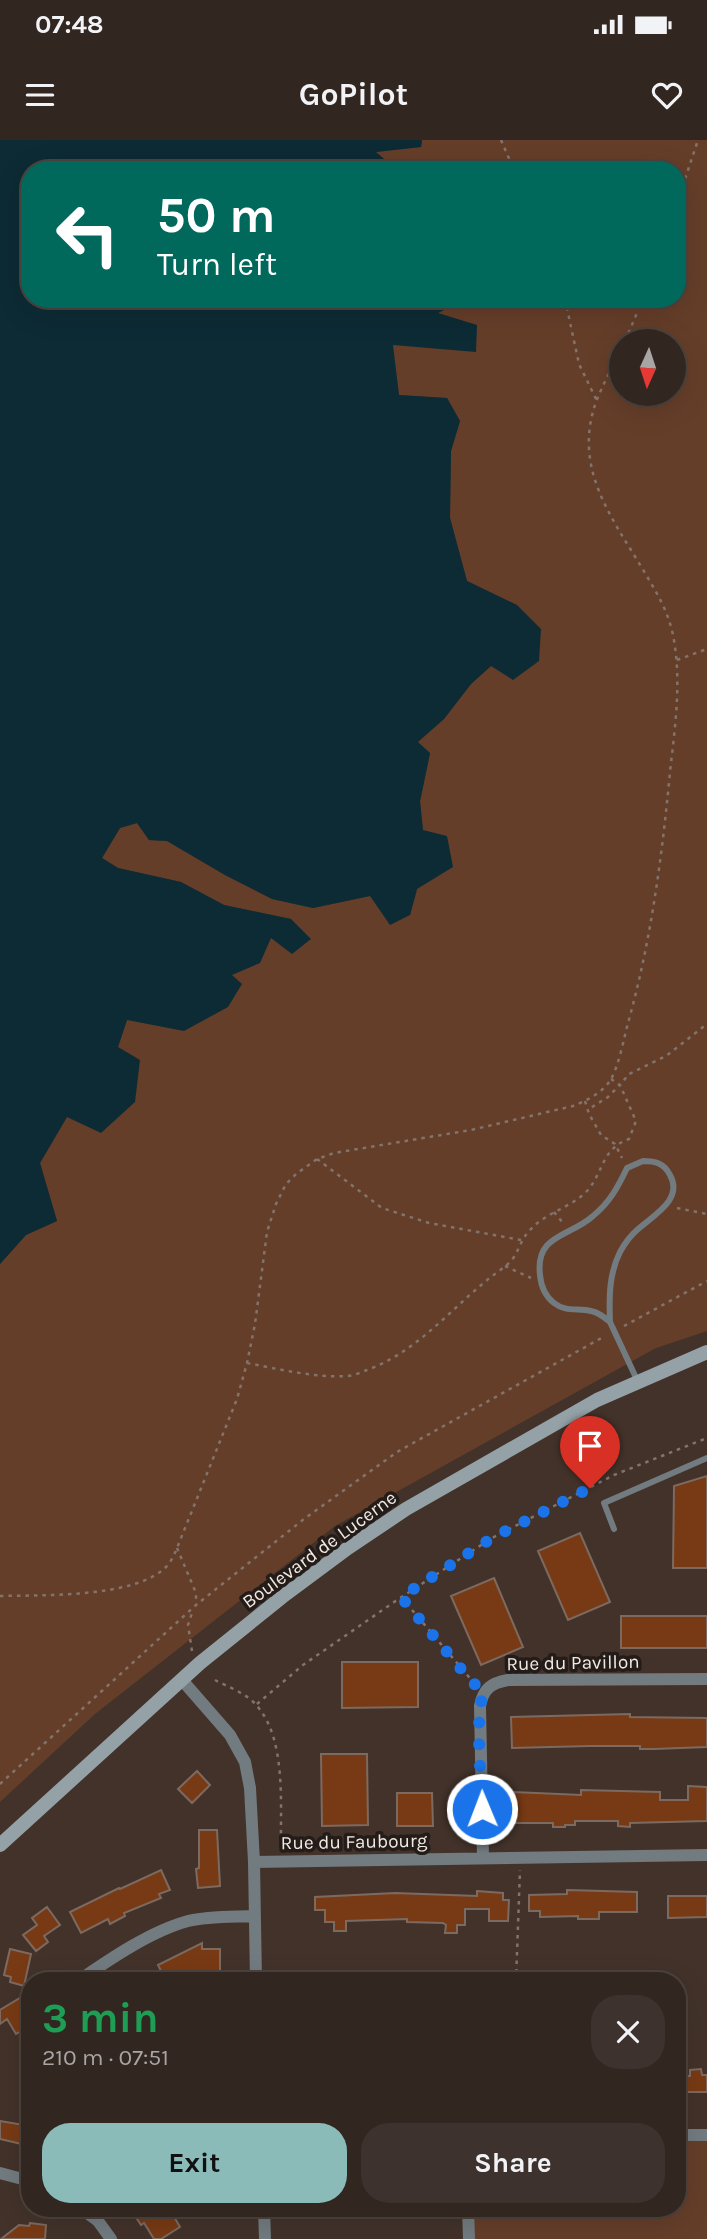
<!DOCTYPE html>
<html lang="en">
<head>
<meta charset="utf-8">
<style>
	body { margin:0; font-family:Karla,sans-serif; background:#3d322d; color:#f1f3f6; height:100vh; display:flex; flex-direction:column; font-size:26px; white-space:nowrap }
	* { box-sizing:border-box; margin:0 }
	p { font-size:23px; color:#a8a5a5 }
	.icon { flex:none; width:38px; height:38px; fill:none; stroke:currentColor; stroke-width:2; stroke-linecap:round; stroke-linejoin:round }
	.map { position:relative; flex:1; overflow:hidden }
	.panel { position:absolute; left:21px; top:1832px; width:665px; height:245px; display:flex; flex-direction:column; background:#322620; border-radius:28px; box-shadow:0 7px 28px #0002,0 0 0 2px #4d433e }
	.panel>* { flex:none }
	.guide { position:absolute; left:21px; top:21px; width:665px; height:147px; border-radius:28px; box-shadow:0 7px 28px #0002,0 0 0 2px #4d433e; background:#00695c; color:#fff; overflow:hidden }
	.needle { width:46px; rotate:183deg }
	.controls { position:absolute; left:609px; top:189px; display:grid; gap:14px }
	.controls a { display:grid; place-items:center; width:77px; height:77px; border-radius:50%; background:#322620; box-shadow:0 7px 28px #0002,0 0 0 2px #4d433e; font-size:35px }
	.pin { position:absolute; display:grid; place-items:center; width:60px; height:60px; color:#fff; margin:-72px -30px; border-radius:50% 50% 50% 0; rotate:-45deg; box-shadow:0 0 7px #0007 }
	.pin .icon { rotate:45deg }
	.me { position:absolute; width:77px; margin:-38px; rotate:359deg; stroke-linejoin:round; filter:drop-shadow(0 0 5px #0008) }
	.turn { display:flex; align-items:center; gap:24px; height:147px; padding:0 21px; font-size:32px }
	.turn .icon { width:91px; height:91px; stroke-width:2.5 }
	.turn b { display:block; font-size:49px; line-height:60px }
	.round { display:grid; place-items:center; flex:none; width:74px; height:74px; border-radius:28px; background:#3d322d }
	.head { display:flex; align-items:center; justify-content:space-between; height:119px; padding:0 21px }
	h1 { font-size:42px; font-weight:700; line-height:52px; color:#1e9e55 }
	.primary-button { display:flex; gap:14px; margin-top:auto; padding:14px 21px }
	.primary-button a { flex:1; height:80px; border-radius:28px; background:#8bbbb9; color:#111; font-size:28px; font-weight:700; line-height:80px; text-align:center }
	.primary-button a+a { background:#3d322d; color:#f1f3f6 }
	.status { display:flex; justify-content:space-between; align-items:center; height:49px; padding:0 35px; background:#322620; direction:ltr }
	.status svg { height:19px; fill:currentColor }
	header { display:flex; justify-content:space-between; align-items:center; height:91px; padding:0 21px; background:#322620; font-size:32px; font-weight:700 }
	.map>svg:first-child { display:block }
	.green { fill:#653e29; fill-rule:evenodd }
	.water { fill:#0d2b35 }
	.building { fill:#783a14; stroke:#7c6a61; stroke-width:2 }
	.lines { fill:none; stroke-linecap:round; stroke-linejoin:round }
	.path { stroke:#82746c; stroke-width:2.5; stroke-dasharray:3.5 5; stroke-linecap:butt }
	.lane { stroke:#727b7f; stroke-width:6 }
	.street { stroke:#727b7f; stroke-width:12 }
	.secondary { stroke:#94a2a8; stroke-width:14 }
	.route { stroke:#1a73e8; stroke-width:12; stroke-dasharray:0 21.6 }
	.labels { text-anchor:middle; stroke-width:7; stroke-linejoin:round; paint-order:stroke }
	.street-label { font-size:19px; fill:#f3e9e3; stroke:#231c18 }
</style>
</head>
<body>
<div class="status"><b>07:48</b><svg viewBox="0 0 49 12"><path d="M0 12V9h3v3zM5 12V6h3v6zM10 12V3h3v9zM15 12V0h3v12zM26 1h20v11H26zM47 4h2v5h-2z"/></svg></div>
<header><svg class="icon" aria-label="menu" viewBox="0 0 24 24"><path d="M4 6h16M4 12h16M4 18h16"/></svg>GoPilot<svg class="icon" aria-label="heart" viewBox="0 0 24 24"><path d="M12 20l-8-8c-3-5 5-10 8-4 3-6 11-1 8 4z"/></svg></header>
<div class="map">
<svg width="707" height="2099" viewBox="0 0 707 2099">
	<rect width="100%" height="100%" fill="#42322a"/>
	<path class="green" d="M422,0H707V1191L656,1208L335,1386L95,1574L0,1662V1124L26,1095L57,1081L40,1023L67,977L118,907L127,880L231,835L291,779L224,765L181,742L118,728L102,718L120,688L137,683L149,700L167,701L225,735L272,759L313,768L370,756L410,775L417,750L423,691L420,662L430,614L417,602L444,579L471,544L491,526L517,465L467,441L450,378L451,311L460,281L447,258L399,255L392,205L437,173L466,159H677V30H397L375,12L421,7ZM621,201H674V254H621Z
		M677,1995H707V2099H469L468,2069L677,2068Z"/>
	<path class="water" d="M0,0H422L421,7L376,12L397,30H30V159H466L438,173L477,185L476,212L393,205L399,255L447,258L460,281L451,311L450,378L467,441L517,465L541,489L539,521L513,540L491,526L471,544L444,579L418,602L430,613L420,661L423,690L447,696L453,727L417,749L410,775L390,785L370,756L313,768L272,759L225,735L167,701L149,700L137,683L120,688L102,718L118,728L181,742L224,765L291,779L311,799L292,814L271,798L260,823L232,835L242,844L228,867L184,891L127,880L118,907L140,920L135,962L101,993L67,977L40,1023L57,1081L26,1095L0,1124Z"/>
	<path class="building" d="M707,1336V1428H673L674,1346Z
		M580,1393L610,1462L568,1480L538,1411Z
		M494,1438L523,1507L481,1525L451,1456Z
		M621,1476H707V1508H621Z
		M342,1522H418V1567L342,1568Z
		M630,1574V1577L707,1578V1607L654,1609H640V1606H590L512,1608L511,1577Z
		M321,1614H367L368,1685L322,1686Z
		M197,1631L210,1645L192,1663L178,1649Z
		M688,1646L707,1647V1681L630,1683V1687L618,1686V1681H575V1685H565V1687H553V1683H513L514,1652L581,1655V1650L660,1652V1660H688Z
		M397,1653H432L433,1686H397Z
		M199,1690H217L220,1746L198,1748L196,1729L199,1728Z
		M161,1730L170,1750L159,1754L161,1758L124,1773L125,1776L110,1784L108,1779L81,1793L70,1772L119,1748L120,1749Z
		M567,1750L637,1752V1772H599V1779H578V1776L540,1777V1771H529V1755L567,1754Z
		M477,1751L503,1753V1760H509L508,1781H489V1769H465V1785H457V1793H445L446,1785L443,1783L407,1782V1779L346,1781V1791H334V1782H325V1770H315V1757L395,1753L477,1756Z
		M668,1756H707V1777L668,1778Z
		M47,1767L60,1785L44,1796L48,1802L36,1811L23,1795L37,1785L32,1778Z
		M202,1803V1809H220V1834L196,1835L183,1841H166L158,1825Z
		M10,1809L31,1814L24,1846L10,1842L11,1837L4,1835Z
		M23,1856L30,1866V1886L16,1894L7,1879L0,1884V1870Z
		M701,1929L702,1935H707V1952H682V1936H690V1930Z
		M0,1981L30,1986V2006L0,1999Z
		M130,2068H169L180,2087L161,2099H154L144,2083L141,2085Z
		M30,2083L46,2085L45,2099H1L19,2085L29,2086Z"/>
	<g class="lines">
		<path class="path" d="M501,0L514,30
			M677,44L686,38
			M677,63L698,0
			M565,159L579,224L596,259
			M625,201L643,159
			M677,520L707,509
			M611,939L620,945L629,934L666,916L707,884
			M585,961L589,974L601,995L615,1004L622,1018
			M317,1019L382,1068L429,1083L521,1100
			M677,1068L707,1074
			M554,1072L563,1083
			M505,1126L531,1138
			M624,1186L707,1141
			M247,1223C279,1229 314,1238 347,1236C354,1236 361,1232 367,1230C416,1212 447,1173 486,1141C495,1133 507,1127 514,1117C520,1107 522,1098 530,1090C546,1072 571,1068 587,1051C604,1032 601,1009 629,999L636,981L620,945L608,957L589,969
			M177,1408L196,1453V1464
			M0,1456C42,1455 135,1458 166,1427C171,1422 174,1415 177,1408L237,1259L247,1223L255,1184L267,1092L276,1064L286,1044L296,1034L317,1019L334,1013L471,990L573,966C586,961 604,952 611,939C619,925 624,898 628,883C651,801 662,717 670,632C675,587 682,540 673,495C668,470 655,450 642,428C610,375 573,327 596,262C603,244 613,226 621,209
			M401,1457L474,1543
			M192,1511L188,1485L193,1470
			M215,1540C228,1547 248,1554 257,1566C287,1600 280,1667 281,1710
			M257,1564L303,1525L397,1460L492,1398L614,1335L707,1298
			M0,1644L196,1465L304,1379L397,1312L605,1196
			M516,1841L520,1730"/>
		<path class="lane" d="M643,1021C655,1021 664,1023 670,1035C684,1060 652,1076 637,1090C630,1096 625,1103 620,1112C609,1134 609,1157 610,1182C604,1177 598,1172 591,1171C578,1168 565,1172 554,1163C545,1156 541,1146 540,1135C535,1094 570,1097 593,1076C610,1062 618,1047 627,1028Z
			M610,1182L638,1242
			M614,1389L604,1363L707,1318"/>
		<path class="street" d="M182,1540L230,1595L245,1622L250,1648L254,1722L256,1841
			M483,1718L480,1566C483,1549 491,1543 508,1540L707,1539
			M254,1722L707,1715
			M78,1841C110,1819 151,1791 188,1781C209,1776 232,1777 254,1776
			M677,1995H707
			M0,2033L30,2041
			M80,2068L98,2081L111,2099
			M264,2068L265,2099
			M468,2068L469,2099"/>
		<path class="secondary" d="M0,1705L200,1523L282,1457L348,1408L406,1369L597,1260L707,1212"/>
	</g>
	<g class="lines">
		<path class="route" d="M482,1669C482,1639 474,1577 484,1552L472,1542L401,1457L492,1398L590,1348"/>
	</g>
	<g class="labels">
		<g class="street-label">
			<text transform="translate(319 1409) rotate(-36)" y="7">Boulevard de Lucerne</text>
			<text transform="translate(573 1522) rotate(-1)" y="7">Rue du Pavillon</text>
			<text transform="translate(354 1701) rotate(-1)" y="7">Rue du Faubourg</text>
		</g>
	</g>
</svg>
<div class="controls">
<a><svg class="needle" viewBox="-14 -14 28 28"><path d="M0-13l5 13h-10z" fill="#e53935"/><path d="M0 13l5-13h-10z" fill="#a8a5a5"/></svg></a>
</div>
<div class="pin" style="left:590px;top:1348px;background:#d93025"><svg class="icon" aria-label="arrive" viewBox="0 0 24 24"><path d="M6 21V4h12l-3 4 3 4H6"/></svg></div>
<svg class="me" style="left:482px;top:1669px" viewBox="-20 -20 40 40"><circle r="17" fill="#1a73e8" stroke="#fff" stroke-width="3"/><path d="M0-11L8 9 0 5-8 9z" fill="#fff"/></svg>
<div class="guide">
<div class="turn"><svg class="icon" aria-label="left" viewBox="0 0 24 24"><path d="M17 20v-9H6M10 6l-5 5 5 5"/></svg><div><b>50 m</b>Turn left</div></div>
</div>
<section class="panel">
<div class="head"><div><h1>3 min</h1><p>210 m · 07:51</p></div><a class="round"><svg class="icon" aria-label="close" viewBox="0 0 24 24"><path d="M6 6l12 12M18 6L6 18"/></svg></a></div>
<div class="primary-button"><a>Exit</a><a>Share</a></div>
</section>
</div>
</body>
</html>
